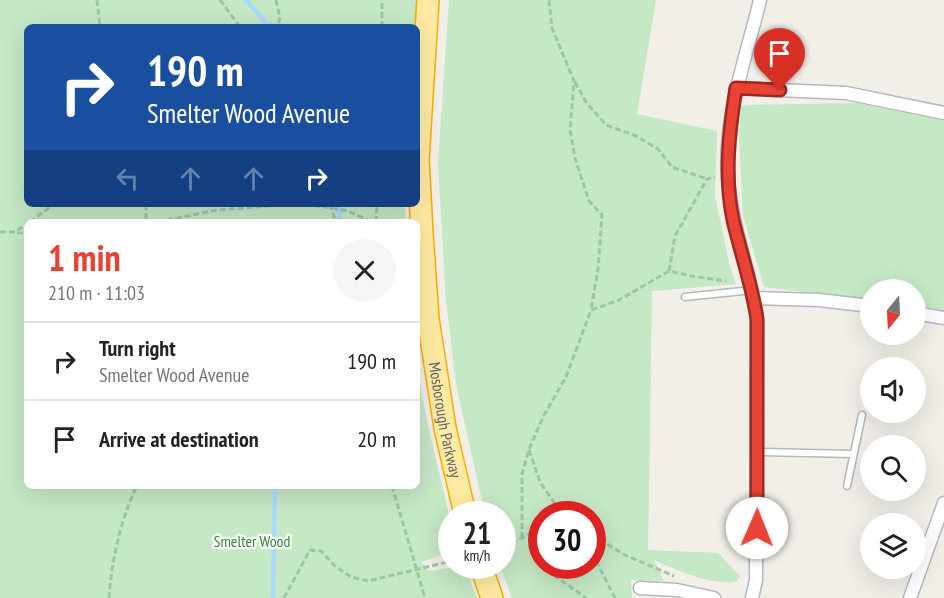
<!DOCTYPE html>
<html lang="en">
<head>
<meta charset="utf-8">
<style>
	body { margin:0; font-family:"PT Sans Narrow",sans-serif; background:#f6f6f6; color:#222; height:100vh; display:flex; flex-direction:column; font-size:22px; white-space:nowrap }
	* { box-sizing:border-box; margin:0 }
	p { font-size:20px; color:#767676 }
	.icon { flex:none; width:33px; height:33px; fill:none; stroke:currentColor; stroke-width:2; stroke-linecap:round; stroke-linejoin:round }
	.map { position:relative; flex:1; overflow:hidden }
	.details { position:absolute; left:24px; top:219px; width:396px; height:270px; display:flex; flex-direction:column; background:#fff; border-radius:9px; box-shadow:0 6px 24px #0002 }
	.details>* { flex:none }
	.guide { position:absolute; left:24px; top:24px; width:396px; height:183px; border-radius:9px; box-shadow:0 6px 24px #0002; background:#1a4fa0; color:#fff; overflow:hidden }
	.needle { width:39px; rotate:198deg }
	.buttons { position:absolute; left:860px; top:279px; display:grid; gap:12px }
	.buttons a { display:grid; place-items:center; width:66px; height:66px; border-radius:50%; background:#fff; box-shadow:0 6px 24px #0002; font-size:30px }
	.speed { position:absolute; left:438px; top:501px; display:flex; gap:12px; font-size:30px; font-weight:700; text-align:center }
	.speed>* { display:grid; place-content:center; width:78px; height:78px; border-radius:50%; background:#fff; box-shadow:0 6px 24px #0002; line-height:1 }
	.speed small { font-size:15px; font-weight:400 }
	.speed .limit { border:9px solid #d22; background:#fff; color:#111 }
	.pin { position:absolute; display:grid; place-items:center; width:51px; height:51px; color:#fff; margin:-62px -26px; border-radius:50% 50% 50% 0; rotate:-45deg; box-shadow:0 0 6px #0007 }
	.pin .icon { rotate:45deg }
	.me { position:absolute; width:66px; margin:-33px; rotate:1deg; stroke-linejoin:round; filter:drop-shadow(0 0 4px #0008) }
	.turn { display:flex; align-items:center; gap:21px; height:126px; padding:0 24px; font-size:27px }
	.turn .icon { width:78px; height:78px; stroke-width:2.5 }
	.turn b { display:block; font-size:42px; line-height:51px }
	.lanes { display:flex; align-items:center; height:57px; padding:0 24px; background:#0003; justify-content:center; gap:30px; direction:ltr }
	.lanes .off { opacity:.35 }
	.round { display:grid; place-items:center; flex:none; width:63px; height:63px; border-radius:32px; background:#f6f6f6 }
	.headline { display:flex; align-items:center; justify-content:space-between; height:102px; padding:0 24px }
	h1 { font-size:36px; font-weight:700; line-height:45px; color:#ea4335 }
	ul { padding:0; list-style:none }
	li { display:flex; align-items:center; gap:18px; height:78px; padding:0 24px; border-top:2px solid #e0e0e0 }
	li div { flex:1 }
	li b { display:block; font-size:22px }
	li em { font-style:normal }
	.map>svg:first-child { display:block }
	.green { fill:#c5e8c5; fill-rule:evenodd }
	.lines { fill:none; stroke-linecap:round; stroke-linejoin:round }
	.stream { stroke:#aadaff; stroke-width:4.5 }
	.service-casing { stroke:#b5b8bc; stroke-width:9 }
	.minor-casing { stroke:#b5b8bc; stroke-width:15 }
	.trunk-casing { stroke:#f9ab00; stroke-width:24 }
	.path { stroke:#9cc7a9; stroke-width:3; stroke-dasharray:6 3; stroke-linecap:butt }
	.service { stroke:#fff; stroke-width:6 }
	.minor { stroke:#fff; stroke-width:12 }
	.trunk { stroke:#feeaa1; stroke-width:21 }
	.route-casing { stroke:#982c22; stroke-width:15 }
	.route { stroke:#ea4335; stroke-width:10 }
	.labels { text-anchor:middle; stroke-width:4.5; stroke-linejoin:round; paint-order:stroke }
	.street-label { font-size:16px; fill:#5f6368; stroke:#fff }
	.park-label { font-size:16px; fill:#348238; stroke:#fff }
</style>
</head>
<body>
<div class="map">
<svg width="944" height="598" viewBox="0 0 944 598">
	<rect width="100%" height="100%" fill="#f1efe8"/>
	<path class="green" d="M0,0H417L414,27H27V204H405L406,222H27V486H417V366L427,421L451,523V552L421,562L429,571L465,566L477,598H0Z
		M449,0H656L637,114L717,131L715,196L729,263L736,284L652,291L648,550L718,553L740,576L737,581C718,588 673,569 654,560L664,581L631,580L632,598H512L500,566H502V514H485L456,384L446,302L438,163ZM542,514H592V566H542Z
		M857,103L944,120V311L915,305V290H870V300L764,287L743,216L739,135L741,105Z"/>
	<g class="lines">
		<path class="stream" d="M246,0L267,24L284,27
			M339,204V222
			M273,598L275,486"/>
		<g class="service-casing">
			<path id="service" d="M685,297L752,290
				M758,452L853,454
				M847,486L862,415"/>
		</g>
		<g class="minor-casing">
			<path id="minor" d="M736,88L846,93L944,113
				M754,298L819,300L870,306
				M915,313L944,318
				M640,588L677,590L714,598
				M752,598L756,580L757,319C750,272 732,227 728,180C723,117 746,59 760,0
				M910,598L944,503"/>
		</g>
		<g class="trunk-casing">
			<g id="trunk">
				<path id="s1" d="M428,0L418,160L422,233L428,319L445,428L465,514"/>
				<path d="M481,566L492,598"/>
			</g>
		</g>
		<path class="path" d="M97,0L100,27
			M220,0L240,27
			M276,0L280,18L277,27
			M549,0L552,28L574,81L570,130L575,158L589,201L602,215L598,269L591,310
			M382,27V0
			M575,82L586,102L606,125L636,136L658,149L672,167L707,179
			M146,204V222
			M305,204L348,211L372,222
			M330,204L336,222
			M30,222L54,204
			M158,222L217,210L294,204
			M376,222L377,204
			M0,232H15L27,224
			M17,233H27
			M669,271L675,236L707,179L715,177
			M529,450L540,482L562,514
			M392,486L425,598
			M592,535L625,555L674,576
			M522,538V474L529,449L544,415L566,377L591,310L619,300L669,271L691,276L726,281
			M502,544L522,538L542,528
			M592,553L615,598
			M552,566L555,576L586,598
			M109,598C112,559 120,521 137,486
			M284,598L310,550L321,551L335,566L351,577L368,581L452,561"/>
		<use href="#service" class="service"/>
		<use href="#minor" class="minor"/>
		<use href="#trunk" class="trunk"/>
	</g>
	<g class="lines">
		<g class="route-casing">
			<path id="route" d="M757,528V319C752,285 741,254 733,220C724,176 729,132 736,88L780,90"/>
		</g>
		<use href="#route" class="route"/>
	</g>
	<g class="labels">
		<g class="street-label">
			<text dy="6" stroke="none"><textPath href="#s1" startOffset="422">Mosborough Parkway</textPath></text>
		</g>
		<g class="park-label">
			<text x="252" y="547">Smelter Wood</text>
		</g>
	</g>
</svg>
<div class="buttons">
<a><svg class="needle" viewBox="-14 -14 28 28"><path d="M0-13l5 13h-10z" fill="#e53935"/><path d="M0 13l5-13h-10z" fill="#767676"/></svg></a>
<a><svg class="icon" aria-label="sound" viewBox="0 0 24 24"><path d="M4 9h4l5-4v14l-5-4H4zM17 9q2 3 0 6"/></svg></a>
<a><svg class="icon" aria-label="search" viewBox="0 0 24 24"><circle cx="10" cy="10" r="6"/><path d="M15 15l6 6"/></svg></a>
<a><svg class="icon" aria-label="layers" viewBox="0 0 24 24"><path d="M12 4l9 5-9 5-9-5zM3 14l9 5 9-5"/></svg></a>
</div>
<div class="speed"><div>21<small>km/h</small></div><div class="limit">30</div></div>
<div class="pin" style="left:780px;top:90px;background:#d93025"><svg class="icon" aria-label="arrive" viewBox="0 0 24 24"><path d="M6 21V4h12l-3 4 3 4H6"/></svg></div>
<svg class="me" style="left:757px;top:528px" viewBox="-20 -20 40 40"><circle r="19" fill="#fff"/><path d="M0-13L10 11 0 6-10 11z" fill="#ea4335"/></svg>
<div class="guide">
<div class="turn"><svg class="icon" aria-label="right" viewBox="0 0 24 24"><path d="M7 20v-9h11M14 6l5 5-5 5"/></svg><div><b>190 m</b>Smelter Wood Avenue</div></div>
<div class="lanes"><svg class="icon off" aria-label="left" viewBox="0 0 24 24"><path d="M17 20v-9H6M10 6l-5 5 5 5"/></svg><svg class="icon off" aria-label="ahead" viewBox="0 0 24 24"><path d="M12 20V5M6 11l6-6 6 6"/></svg><svg class="icon off" aria-label="ahead" viewBox="0 0 24 24"><path d="M12 20V5M6 11l6-6 6 6"/></svg><svg class="icon" aria-label="right" viewBox="0 0 24 24"><path d="M7 20v-9h11M14 6l5 5-5 5"/></svg></div>
</div>
<section class="details">
<div class="headline"><div><h1>1 min</h1><p>210 m · 11:03</p></div><a class="round"><svg class="icon" aria-label="close" viewBox="0 0 24 24"><path d="M6 6l12 12M18 6L6 18"/></svg></a></div>
<ul>
<li><svg class="icon" aria-label="right" viewBox="0 0 24 24"><path d="M7 20v-9h11M14 6l5 5-5 5"/></svg><div><b>Turn right</b><p>Smelter Wood Avenue</p></div><em>190 m</em></li>
<li><svg class="icon" aria-label="arrive" viewBox="0 0 24 24"><path d="M6 21V4h12l-3 4 3 4H6"/></svg><div><b>Arrive at destination</b></div><em>20 m</em></li>
</ul>
</section>
</div>
</body>
</html>
